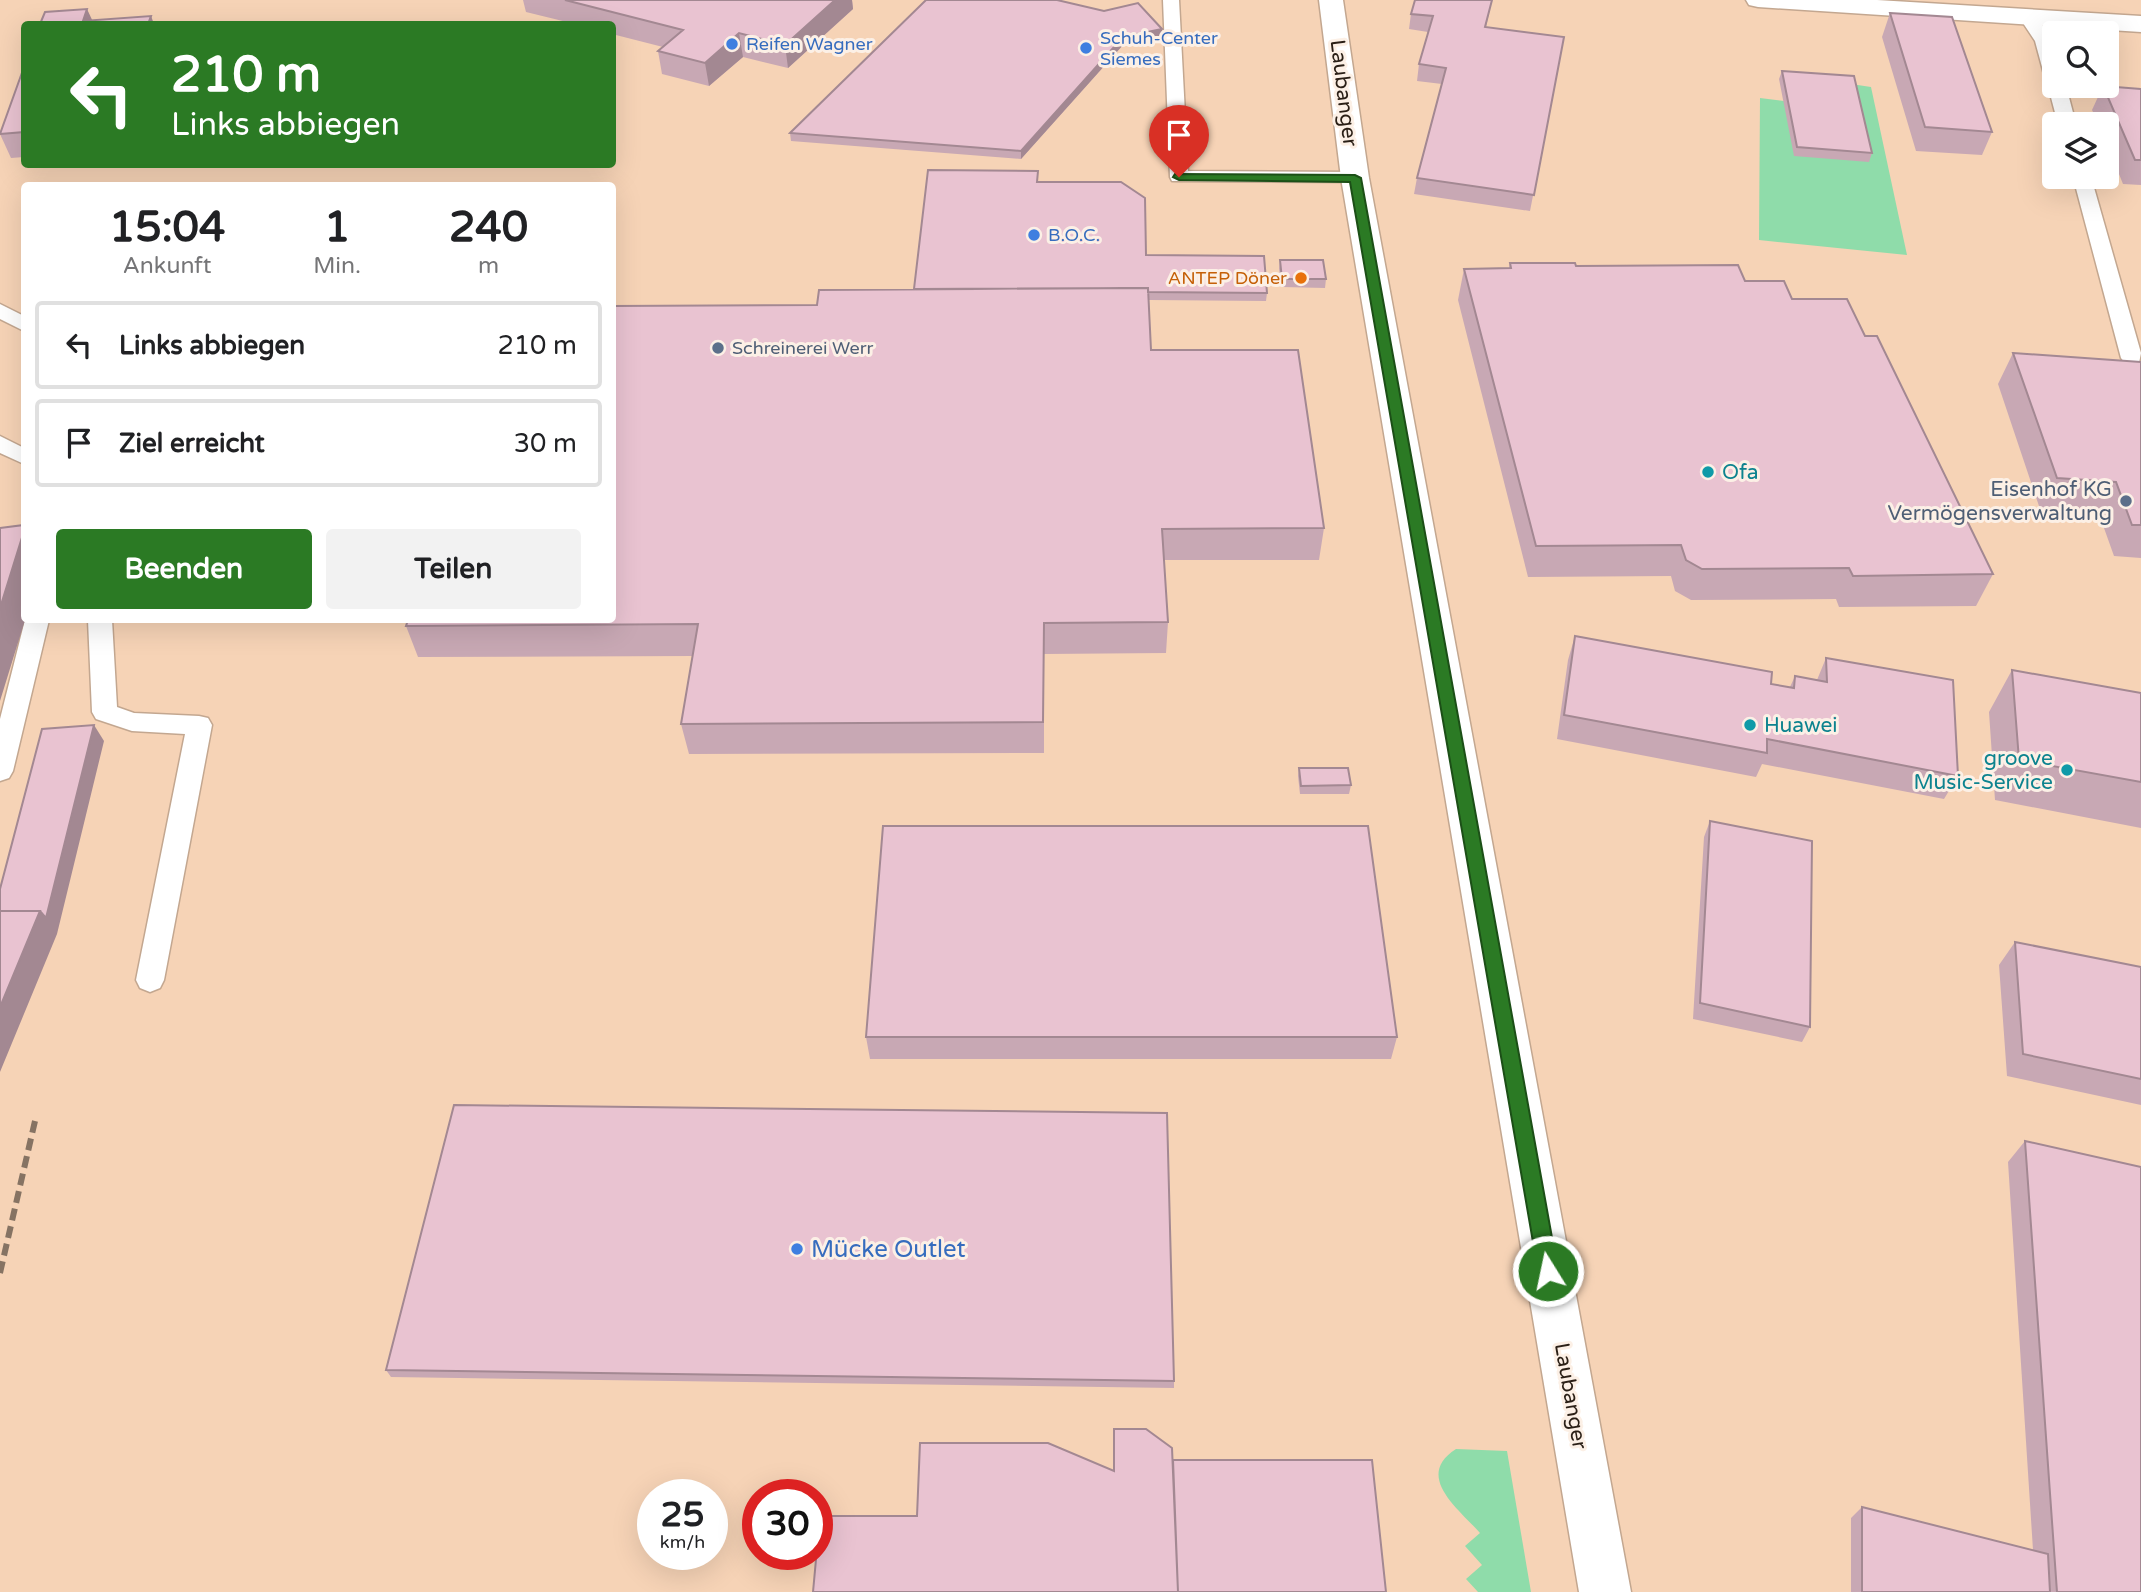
<!DOCTYPE html>
<html lang="de">
<head>
<meta charset="utf-8">
<style>
	body { margin:0; font-family:"Varela Round",sans-serif; background:#f2f2f2; color:#202124; height:100vh; display:flex; flex-direction:column; font-size:26px; white-space:nowrap }
	* { box-sizing:border-box; margin:0 }
	p { font-size:23px; color:#757577 }
	.icon { flex:none; width:38px; height:38px; fill:none; stroke:currentColor; stroke-width:2; stroke-linecap:round; stroke-linejoin:round }
	.map { position:relative; flex:1; overflow:hidden }
	.details { position:absolute; left:21px; top:182px; width:595px; height:441px; display:flex; flex-direction:column; background:#fff; border-radius:7px; box-shadow:0 7px 28px #0002 }
	.details>* { flex:none }
	.hud { position:absolute; left:21px; top:21px; width:595px; height:147px; border-radius:7px; box-shadow:0 7px 28px #0002; background:#2b7a24; color:#fff; overflow:hidden }
	.tools { position:absolute; left:2042px; top:21px; display:grid; gap:14px }
	.tools a { display:grid; place-items:center; width:77px; height:77px; border-radius:7px; background:#fff; box-shadow:0 7px 28px #0002; font-size:35px }
	.speed { position:absolute; left:637px; top:1479px; display:flex; gap:14px; font-size:35px; font-weight:700; text-align:center }
	.speed>* { display:grid; place-content:center; width:91px; height:91px; border-radius:50%; background:#fff; box-shadow:0 7px 28px #0002; line-height:1 }
	.speed small { font-size:18px; font-weight:400 }
	.speed .limit { border:10px solid #d22; background:#fff; color:#111 }
	.pin { position:absolute; display:grid; place-items:center; width:60px; height:60px; color:#fff; margin:-72px -30px; border-radius:50% 50% 50% 0; rotate:-45deg; box-shadow:0 0 7px #0007 }
	.pin .icon { rotate:45deg }
	.me { position:absolute; width:77px; margin:-38px; rotate:350deg; stroke-linejoin:round; filter:drop-shadow(0 0 5px #0008) }
	.turn { display:flex; align-items:center; gap:24px; height:147px; padding:0 35px; font-size:32px }
	.turn .icon { width:91px; height:91px; stroke-width:2.5 }
	.turn b { display:block; font-size:49px; line-height:60px }
	.eta { display:flex; justify-content:space-evenly; align-items:center; height:119px; text-align:center }
	.eta b { font-size:42px; font-weight:700; line-height:49px }
	.button { display:flex; gap:14px; margin-top:auto; padding:14px 35px }
	.button a { flex:1; height:80px; border-radius:7px; background:#2b7a24; color:#fff; font-size:28px; font-weight:700; line-height:80px; text-align:center }
	.button a+a { background:#f2f2f2; color:#202124 }
	ul { padding:0; list-style:none }
	li { display:flex; align-items:center; gap:21px; height:88px; margin:0 14px 10px; padding:0 21px; border:4px solid #e0e0e0; border-radius:7px }
	li div { flex:1 }
	li b { display:block; font-size:26px }
	li em { font-style:normal }
	.map>svg:first-child { display:block }
	.built { fill:#f6d3b6; fill-rule:evenodd }
	.green { fill:#8fdcaa }
	.lines { fill:none; stroke-linecap:round; stroke-linejoin:round }
	.lane-casing { stroke:#c3a790; stroke-width:3 }
	.street-casing { stroke:#c3a790; stroke-width:3 }
	.lane { fill:#fff; fill-rule:evenodd }
	.street { fill:#fff; fill-rule:evenodd }
	.rail { stroke:#867363; stroke-width:6; stroke-dasharray:12 6; stroke-linecap:butt }
	.wall { fill:#c8a8b4 }
	.shaded-wall { fill:#a38892 }
	.building { fill:#e9c3d1; stroke:#a38892; stroke-width:2 }
	.route { fill:#2b7a24; stroke:#1c4f17; stroke-width:2 }
	.shop-dot { fill:#3f7fe0; stroke:#fcf0e6; stroke-width:2.5 }
	.food-dot { fill:#e8710a; stroke:#fcf0e6; stroke-width:2.5 }
	.service-dot { fill:#5c6f8a; stroke:#fcf0e6; stroke-width:2.5 }
	.culture-dot { fill:#0f9aa8; stroke:#fcf0e6; stroke-width:2.5 }
	.labels { text-anchor:middle; stroke-width:6; stroke-linejoin:round; paint-order:stroke }
	.far-shop-label { font-size:18px; fill:#366cbe; stroke:#fcf0e6; text-anchor:start }
	.far-food-label { font-size:18px; fill:#c56008; stroke:#fcf0e6; text-anchor:end }
	.far-service-label { font-size:18px; fill:#4e5e75; stroke:#fcf0e6; text-anchor:start }
	.street-label { font-size:21px; fill:#2a1f16; stroke:#fcf0e6 }
	.culture-label { font-size:21px; fill:#0d838f; stroke:#fcf0e6; text-anchor:start }
	.service-label { font-size:21px; fill:#4e5e75; stroke:#fcf0e6; text-anchor:end }
	.near-shop-label { font-size:24px; fill:#366cbe; stroke:#fcf0e6; text-anchor:start }
</style>
</head>
<body>
<div class="map">
<svg width="2141" height="1592" viewBox="0 0 2141 1592">
	<rect width="100%" height="100%" fill="#fddfc7"/>
	<path class="built" d="M0,0H2141V1592H0ZM24,24H612V164H24ZM2054,33H2107V86H2054ZM2054,124H2107V177H2054ZM24,186H612V620H24ZM653,1494H712V1554H653ZM758,1494H817V1554H758Z"/>
	<path class="green" d="M1851,84L1871,87L1907,255L1759,240L1760,98L1784,101L1795,156Z
		M1456,1449L1507,1451L1531,1592H1478L1466,1579L1482,1565L1465,1546L1480,1533C1458,1508 1414,1476 1456,1449Z"/>
	<g class="lines">
		<g class="lane-casing">
			<path id="lane" d="M1163,0H1179L1188,171L1355,172L1364,178L1362,182L1172,181L1170,177Z
				M2028,12L2034,13L2053,41L2054,86H2066L2076,124H2058L2048,86L2051,82L2045,78L2035,41L2019,17Z
				M2073,177H2091L2141,353L2139,363H2125L2121,358Z
				M0,304L24,316V331L0,319Z
				M0,436L24,448V464L0,453Z
				M25,620H49L13,771L9,778L0,781V719Z
				M88,620H112L117,707L134,713L199,716L208,718L212,725L164,980L160,988L150,992L140,988L136,980L185,734L132,731L96,719L92,712Z"/>
		</g>
		<g class="street-casing">
			<path id="street" d="M1319,0H1343L1369,178L1631,1592H1579L1341,178Z
				M1746,0H1877L2141,16V32L1758,7L1749,5Z"/>
		</g>
		<use href="#lane" class="lane"/>
		<use href="#street" class="street"/>
		<path class="rail" d="M0,1273L35,1121"/>
	</g>
	<path class="wall" d="M523,0H852L853,9L788,68L743,57L709,86L662,74L658,51L663,47L612,34V24H575L526,12Z
		M1492,0L1486,27L1564,37L1530,211L1414,194L1417,178L1442,84L1417,81L1419,64L1428,32L1409,29L1411,14Z
		M1890,13L1992,132L1982,155L1916,151L1882,37Z
		M1162,29V37L1123,45L1021,159L791,141L790,133Z
		M24,67V157L11,158L0,134Z
		M1782,71L1872,153L1869,162L1794,156L1779,79Z
		M2103,86L2141,89V185L2123,184L2107,144V124H2099L2092,110Z
		M1038,182L1146,255L1267,293L1266,301L1149,300L1151,350L1324,528L1319,560H1164L1168,622L1166,653L1044,654V753L689,754L681,724L693,656L418,657L406,626L817,305L914,289Z
		M1280,260L1326,279L1325,288L1282,287L1279,269Z
		M1510,263L1576,266L1745,281L1792,299L1865,336L1993,574L1976,606L1839,607L1836,599L1691,600L1675,591L1671,576L1528,577L1458,300L1464,269L1509,268Z
		M2013,353L2141,362V558L2114,556L2099,514L2040,509L1998,384Z
		M1575,636L1771,684L1790,687L1795,676L1817,680L1826,658L1958,776L1944,799L1762,764L1756,777L1557,739L1568,660Z
		M2012,670L2141,693V828L1995,800L1989,712Z
		M1299,768L1351,785L1349,794H1300L1298,776Z
		M1710,821L1810,1027L1802,1042L1693,1019L1704,837Z
		M2015,942L2141,967V1105L2007,1076L1999,965Z
		M866,1037H1397L1391,1059H870Z
		M2025,1141L2141,1592H1851V1518L1862,1507L2033,1550L2008,1162Z
		M386,1370L1174,1381V1388L391,1377Z
		M1114,1429L1173,1460L917,1516L1113,1470Z"/>
	<path class="shaded-wall" d="M835,0H852L853,9L788,68L785,45Z
		M87,9L94,24L83,21Z
		M151,16L154,24H148Z
		M1162,29V37L1123,45L1021,159V151L1123,37Z
		M739,33L743,57L709,86L705,63Z
		M24,531L25,620L0,701V608Z
		M94,725L104,741L57,934L0,1072V1007L40,911Z"/>
	<path class="building" d="M565,0H835L785,45L739,33L705,63L658,51L683,30Z
		M926,0H1057L1104,11L1138,3L1162,29L1123,37L1021,151L790,133Z
		M1415,0H1492L1485,27L1564,37L1534,195L1417,178L1446,68L1419,64L1433,16L1411,14Z
		M87,9L83,21L151,16L148,24H40L45,12Z
		M1890,13L1952,17L1992,132L1925,127Z
		M24,67V132L0,134Z
		M1782,71L1854,76L1872,153L1797,147Z
		M2103,86L2141,89V160H2135Z
		M928,170L1038,171L1037,182H1121L1145,198L1146,255L1264,256L1267,293L1148,292V288L914,289Z
		M1280,260H1323L1326,279H1282Z
		M1510,263H1575L1576,266L1738,265L1745,281H1784L1792,299H1847L1865,336H1877L1993,574L1853,576L1849,568L1702,569L1686,560L1681,545L1536,546L1464,269L1511,268Z
		M1148,288L1151,350H1298L1324,528L1162,529L1168,622L1044,623L1043,722L681,724L698,624L406,626L408,620H612V306L817,305L819,290Z
		M2013,353L2141,362V525H2132L2116,482L2057,478Z
		M24,525V531L0,608V528Z
		M1575,636L1772,672L1771,684L1794,688L1795,676L1827,682L1826,658L1953,680L1958,776L1767,739V753L1564,715Z
		M2012,670L2141,693V782L2019,760Z
		M94,725L46,918L40,911H0V889L42,729Z
		M1299,768H1348L1351,785L1301,786Z
		M1710,821L1812,841L1810,1027L1700,1003Z
		M883,826H1368L1397,1037H866Z
		M0,911H40L0,1007Z
		M2015,942L2141,967V1079L2023,1054Z
		M454,1105L1167,1113L1174,1381L386,1370Z
		M2025,1141L2141,1167V1592H2057Z
		M1114,1429H1146L1172,1448L1178,1592H813L820,1516H917L920,1443H1048L1114,1471Z
		M1173,1460H1372L1386,1592H1178Z
		M1862,1507L2048,1554L2050,1592H1862Z"/>
	<path class="route" d="M1175,174L1355,175L1361,178L1558,1271L1555,1278L1548,1280L1541,1278L1538,1271L1350,182L1179,180L1173,177Z"/>
	<g class="shop-dot">
		<circle cx="732" cy="44" r="7"/>
		<circle cx="1086" cy="48" r="7"/>
		<circle cx="1034" cy="235" r="7"/>
		<circle cx="797" cy="1249" r="7"/>
	</g>
	<circle class="food-dot" cx="1301" cy="278" r="7"/>
	<g class="service-dot">
		<circle cx="718" cy="348" r="7"/>
		<circle cx="2126" cy="501" r="7"/>
	</g>
	<g class="culture-dot">
		<circle cx="1708" cy="472" r="7"/>
		<circle cx="1750" cy="725" r="7"/>
		<circle cx="2067" cy="770" r="7"/>
	</g>
	<g class="labels">
		<g class="far-shop-label">
			<text x="1100" y="44">Schuh-Center<tspan x="1100" dy="21">Siemes</tspan></text>
			<text x="746" y="50">Reifen Wagner</text>
			<text x="1048" y="241">B.O.C.</text>
		</g>
		<g class="far-food-label">
			<text x="1287" y="284">ANTEP Döner</text>
		</g>
		<g class="far-service-label">
			<text x="732" y="354">Schreinerei Werr</text>
		</g>
		<g class="street-label">
			<text transform="translate(1344 93) rotate(83)" y="7">Laubanger</text>
			<text transform="translate(1571 1396) rotate(80)" y="7">Laubanger</text>
		</g>
		<g class="culture-label">
			<text x="1722" y="479">Ofa</text>
			<text x="1764" y="732">Huawei</text>
			<text x="2053" y="765" text-anchor="end">groove<tspan x="2053" dy="24">Music-Service</tspan></text>
		</g>
		<g class="service-label">
			<text x="2112" y="496">Eisenhof KG<tspan x="2112" dy="24">Vermögensverwaltung</tspan></text>
		</g>
		<g class="near-shop-label">
			<text x="811" y="1257">Mücke Outlet</text>
		</g>
	</g>
</svg>
<div class="tools">
<a><svg class="icon" aria-label="search" viewBox="0 0 24 24"><circle cx="10" cy="10" r="6"/><path d="M15 15l6 6"/></svg></a>
<a><svg class="icon" aria-label="layers" viewBox="0 0 24 24"><path d="M12 4l9 5-9 5-9-5zM3 14l9 5 9-5"/></svg></a>
</div>
<div class="speed"><div>25<small>km/h</small></div><div class="limit">30</div></div>
<div class="pin" style="left:1179px;top:177px;background:#d93025"><svg class="icon" aria-label="arrive" viewBox="0 0 24 24"><path d="M6 21V4h12l-3 4 3 4H6"/></svg></div>
<svg class="me" style="left:1548px;top:1271px" viewBox="-20 -20 40 40"><circle r="17" fill="#2b7a24" stroke="#fff" stroke-width="3"/><path d="M0-11L8 9 0 5-8 9z" fill="#fff"/></svg>
<div class="hud">
<div class="turn"><svg class="icon" aria-label="left" viewBox="0 0 24 24"><path d="M17 20v-9H6M10 6l-5 5 5 5"/></svg><div><b>210 m</b>Links abbiegen</div></div>
</div>
<section class="details">
<div class="eta">
<div><b>15:04</b><p>Ankunft</p></div>
<div><b>1</b><p>Min.</p></div>
<div><b>240</b><p>m</p></div>
</div>
<ul>
<li><svg class="icon" aria-label="left" viewBox="0 0 24 24"><path d="M17 20v-9H6M10 6l-5 5 5 5"/></svg><div><b>Links abbiegen</b></div><em>210 m</em></li>
<li><svg class="icon" aria-label="arrive" viewBox="0 0 24 24"><path d="M6 21V4h12l-3 4 3 4H6"/></svg><div><b>Ziel erreicht</b></div><em>30 m</em></li>
</ul>
<div class="button"><a>Beenden</a><a>Teilen</a></div>
</section>
</div>
</body>
</html>
